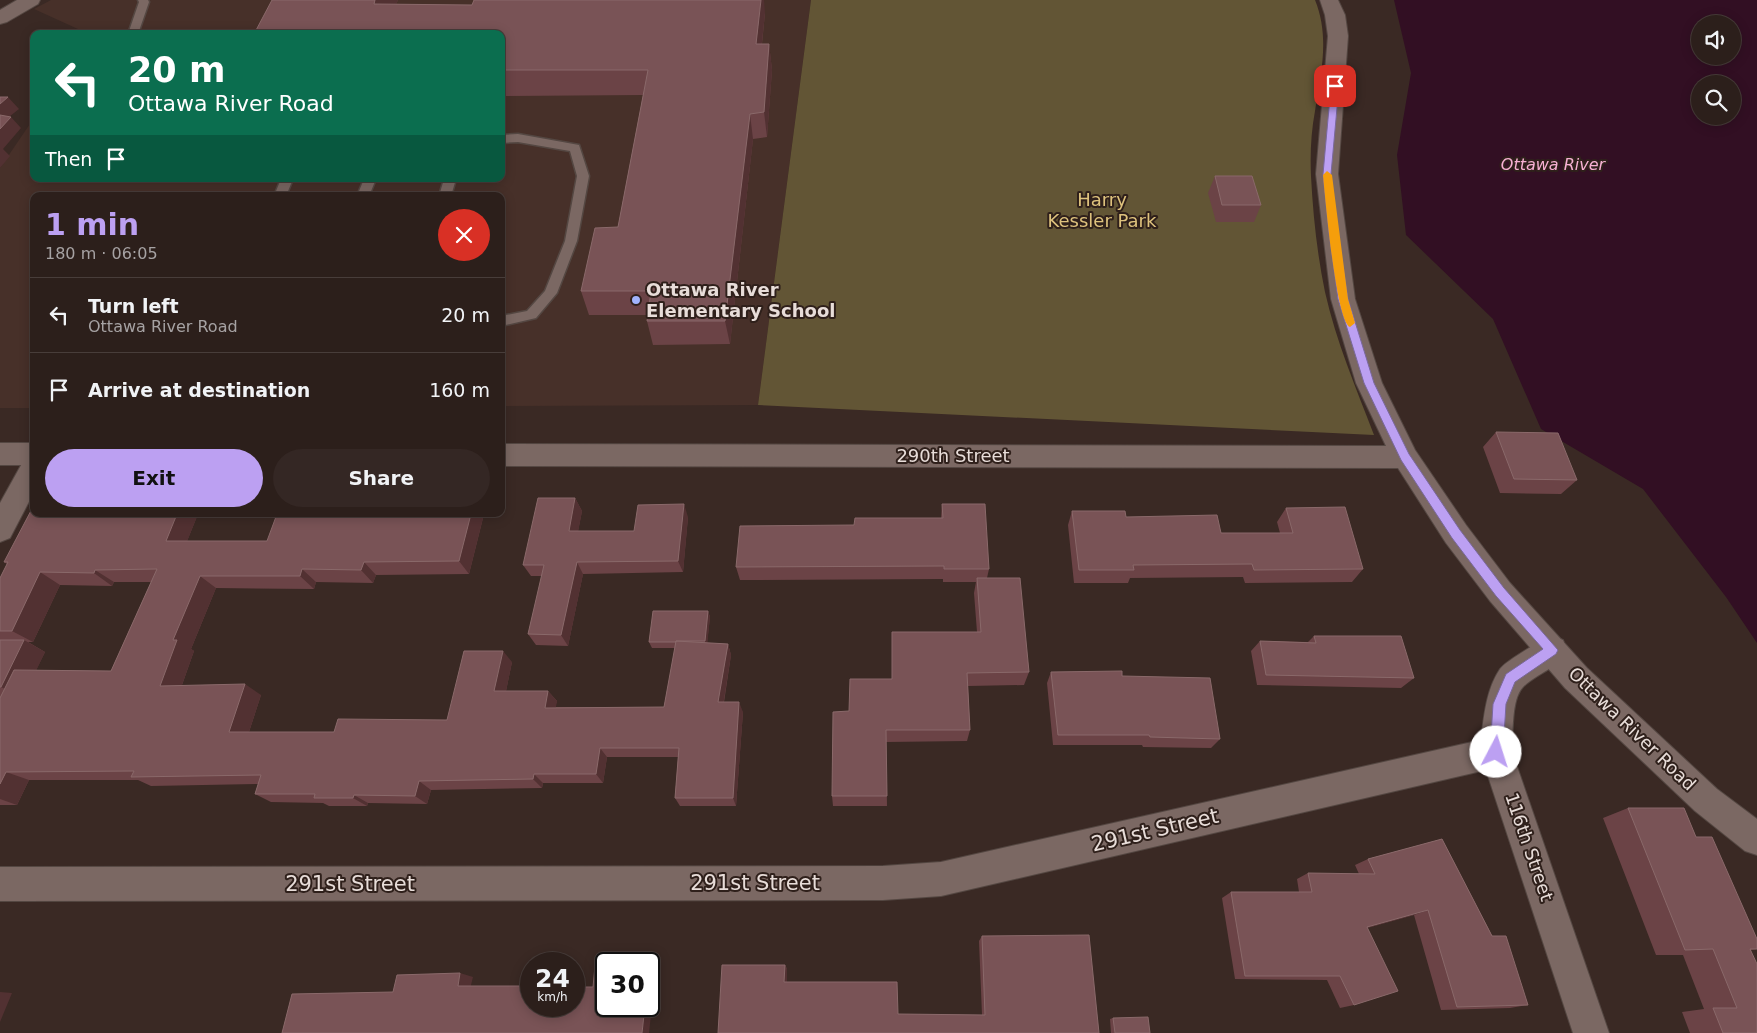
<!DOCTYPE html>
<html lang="en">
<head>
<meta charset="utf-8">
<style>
	body { margin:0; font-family:"DejaVu Sans",sans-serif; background:#342724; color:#f1f3f6; height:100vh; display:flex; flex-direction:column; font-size:19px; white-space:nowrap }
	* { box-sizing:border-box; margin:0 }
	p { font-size:16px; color:#a6a2a3 }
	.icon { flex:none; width:28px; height:28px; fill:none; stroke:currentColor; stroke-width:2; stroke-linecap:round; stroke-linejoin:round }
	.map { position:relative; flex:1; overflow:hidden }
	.details { position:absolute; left:30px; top:192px; width:475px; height:325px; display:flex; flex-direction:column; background:#2c1f1b; border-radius:10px; box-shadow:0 2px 12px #0003,0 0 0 1px #483d3a }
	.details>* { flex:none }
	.hud { position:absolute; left:30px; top:30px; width:475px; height:152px; border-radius:10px; box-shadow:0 2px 12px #0003,0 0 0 1px #483d3a; background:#0b6e4f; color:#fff; overflow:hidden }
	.controls { position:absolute; left:1691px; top:15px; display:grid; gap:10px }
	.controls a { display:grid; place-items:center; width:50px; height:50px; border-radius:50%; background:#2c1f1b; box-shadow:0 2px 12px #0003,0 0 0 1px #483d3a; font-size:25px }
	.speed { position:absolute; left:520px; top:952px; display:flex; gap:10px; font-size:25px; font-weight:700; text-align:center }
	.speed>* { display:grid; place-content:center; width:65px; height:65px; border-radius:50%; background:#2c1f1b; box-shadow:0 2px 12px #0003,0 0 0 1px #483d3a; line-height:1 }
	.speed small { font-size:12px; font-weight:400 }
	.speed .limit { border:2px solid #111; border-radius:8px; background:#fff; color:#111 }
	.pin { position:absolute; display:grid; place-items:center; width:42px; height:42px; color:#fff; margin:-21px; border-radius:10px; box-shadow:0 2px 8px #0006 }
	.me { position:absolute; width:55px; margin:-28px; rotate:5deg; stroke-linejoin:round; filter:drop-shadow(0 0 4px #0008) }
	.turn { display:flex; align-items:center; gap:18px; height:105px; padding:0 15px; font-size:22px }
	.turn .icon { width:65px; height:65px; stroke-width:2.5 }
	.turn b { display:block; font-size:35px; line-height:42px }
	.then { display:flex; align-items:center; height:48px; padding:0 15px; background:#0003; gap:10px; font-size:19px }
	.round { display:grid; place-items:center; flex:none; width:52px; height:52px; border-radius:26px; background:#342724 }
	.headline { display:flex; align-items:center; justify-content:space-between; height:85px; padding:0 15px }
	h1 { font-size:30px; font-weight:600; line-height:38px; color:#bca0f2 }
	.primary-button { display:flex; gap:10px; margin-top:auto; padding:10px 15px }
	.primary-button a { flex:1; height:58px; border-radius:30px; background:#bca0f2; color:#111; font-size:20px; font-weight:600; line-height:58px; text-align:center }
	.primary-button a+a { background:#342724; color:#f1f3f6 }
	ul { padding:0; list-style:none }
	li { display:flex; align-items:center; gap:15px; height:75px; padding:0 15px; border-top:1px solid #483d3a }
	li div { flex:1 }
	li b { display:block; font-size:19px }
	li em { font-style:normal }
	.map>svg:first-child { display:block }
	.built { fill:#473029 }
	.green { fill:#625535 }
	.water { fill:#320f23; fill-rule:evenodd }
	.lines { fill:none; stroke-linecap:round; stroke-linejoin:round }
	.service-casing { stroke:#544742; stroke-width:3 }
	.minor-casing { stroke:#544742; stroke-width:2 }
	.tertiary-casing { stroke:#544742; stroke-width:2 }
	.service { fill:#7b6863; fill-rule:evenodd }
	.minor { fill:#7b6863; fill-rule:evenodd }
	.tertiary { fill:#7b6863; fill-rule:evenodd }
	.wall { fill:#6b4346; fill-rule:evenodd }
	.shaded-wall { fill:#523132 }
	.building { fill:#795356; stroke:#8a696a }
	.route { fill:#bca0f2; stroke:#7a689d }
	.slow { fill:#f59e0b }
	.poi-dot { fill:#a1b3fd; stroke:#2f201b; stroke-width:2 }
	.labels { text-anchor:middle; stroke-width:4; stroke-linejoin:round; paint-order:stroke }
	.far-water-label { font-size:16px; font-style:italic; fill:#f6b0d2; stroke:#2f201b }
	.park-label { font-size:18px; fill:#dec27d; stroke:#2f201b }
	.poi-label { font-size:18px; font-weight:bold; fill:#e8ddd9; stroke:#2f201b; text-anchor:start }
	.street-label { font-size:18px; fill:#e8ddd9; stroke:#2f201b }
	.near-street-label { font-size:21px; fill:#e8ddd9; stroke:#2f201b }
</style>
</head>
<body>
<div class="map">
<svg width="1757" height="1033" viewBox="0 0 1757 1033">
	<rect width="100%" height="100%" fill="#3a2924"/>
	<path class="built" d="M51,0H811L758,405L501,406V196H34V408H0V168L34,118V179H501V34H89L34,9Z"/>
	<path class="green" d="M811,0H1315C1330,37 1321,73 1315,111C1311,132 1310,155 1311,176C1313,215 1317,253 1325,292C1336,341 1356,388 1374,435L758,405Z"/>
	<path class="water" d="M1394,0H1757V643L1726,597L1643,489L1541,429L1493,319L1406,235L1397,155L1411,73ZM1700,24H1732V56H1700ZM1700,84H1732V116H1700Z"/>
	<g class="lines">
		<g class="service-casing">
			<path id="service" d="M138,0H148L149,2L138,34H128L139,2Z
				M518,134L579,145L589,176L577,241L557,293L536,318L501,326V316L527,311L545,291L565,241L577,176L570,151L518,142L501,143V135Z
				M281,179H293L286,196H274Z
				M364,179H376L369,196H357Z
				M444,179H456L451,196H439Z"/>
		</g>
		<g class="minor-casing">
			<path id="minor" d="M34,455V492L10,538L0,542V503L25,458Z
				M1552,636L1563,640L1567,650C1558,669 1537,673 1523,687C1511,699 1513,735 1512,752L1609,1033H1573L1486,770L941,896L883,900L0,901V867L883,866L941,862L1481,740C1484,716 1486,690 1500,669C1506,661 1541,640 1552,636Z"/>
		</g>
		<g class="tertiary-casing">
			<path id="tertiary" d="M17,0H40L38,4L7,22L0,24V10Z
				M1320,0H1338L1345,15L1348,36L1338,174L1355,299L1382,383L1415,450L1466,525L1510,583L1587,668L1717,789L1757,819V855L1745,851L1695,811L1565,688L1490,601L1446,543L1398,468L501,466V444L1386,446L1356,383L1331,299L1316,174L1328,36L1325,15Z
				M0,443H34V465H0Z"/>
		</g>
		<use href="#service" class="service"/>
		<use href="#minor" class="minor"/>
		<use href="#tertiary" class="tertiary"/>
	</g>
	<path class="wall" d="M272,0H398L396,4L765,13L762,44H769L772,70L767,137L753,139L730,344L653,345L647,321L648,315H589L581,291L618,227L643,95L501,96V34Z
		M1215,176L1261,205L1254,222H1216L1208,193Z
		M1496,432L1577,480L1561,494L1500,493L1483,447Z
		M575,498L582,511L578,531H634L688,517L683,572L583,574L568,646L536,645L528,634L542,576H531L523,565Z
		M942,504L989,569L987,578L1029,672L1024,685L968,686L970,730L967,741L886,742L887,806H833L832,796L849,711L892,679V632H977L974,593L976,582H943V579L740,580L736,567L854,525L941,518Z
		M1286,508L1363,569L1352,582L1245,583L1243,577L1130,578L1128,583H1074L1068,525L1072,511L1126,517L1221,533H1280L1277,522Z
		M34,514H198L187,541H267L484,514L469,574L376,575L373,583L316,582L314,589L216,588L191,649L194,651L182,685L261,695L249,732H334L447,720L512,662L506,691H548L557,701L555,707H664L675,648H652L649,642L708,611L710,617L707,643L728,644L731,655L724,702L743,712L736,806H680L675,798L678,757H607L603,783H543L542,788L431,790L427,804L368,803L367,806H329L323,803L271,802L255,794L258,784L151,786L138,780H29L17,805H0V578L7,564L4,562ZM114,582H151L111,671L36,670L45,652L28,642H33L60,585L112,586Z
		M1314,636L1414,678L1401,688L1257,685L1251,651L1260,641L1308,642Z
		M1051,672L1122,676L1220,739L1211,748L1143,747L1142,745H1053L1047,683Z
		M1628,808L1696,837L1757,939V949L1751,950L1757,1033H1690L1682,1012L1704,1009L1683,955H1656L1603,818Z
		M1442,839L1528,1005L1510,1008L1441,1010L1414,915L1367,928L1354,1005L1340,1008L1327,980L1235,979L1222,898L1231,892H1299L1297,879L1308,873L1359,874L1355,865L1368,859Z
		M982,936L1099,1033H718L785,965L787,969V982L898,1014L982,1015L979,941Z
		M1113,1018L1150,1033H1111L1110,1019Z"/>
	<path class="shaded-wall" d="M375,0H398L385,29L374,4Z
		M761,0H764L765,13L759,70L756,44Z
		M769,44L772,70L767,137L764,112Z
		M8,97L19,109L0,124V104Z
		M750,114L753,139L730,344L725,321Z
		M11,117L21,128L3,149L10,156L0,168V129Z
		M575,498L582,511L576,543L569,531Z
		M684,504L688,517L683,572L678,561Z
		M177,514H198L182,554L166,541Z
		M471,514H484L469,574L459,561Z
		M364,562L376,575L373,583L361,570Z
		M577,562L583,574L568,646L561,635Z
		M302,569L316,582L314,589L300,576Z
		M95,570L114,582L112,586L94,573Z
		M40,572L60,585L33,642L12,631Z
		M200,576L216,588L191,649L194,651L178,696L160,686L173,640Z
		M708,611L710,617L707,647L705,641Z
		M24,640L45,652L23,698L1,687Z
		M728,644L731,655L722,712L718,702Z
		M503,651L512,662L504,701L494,691Z
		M245,684L261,695L246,741L229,732Z
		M548,691L557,701L554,718L545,708Z
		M739,702L743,712L736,806L733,798Z
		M600,748L607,757L603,783L596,774Z
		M6,772L29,780L17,805L0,799V784Z
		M534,774L543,783L542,788L533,779Z
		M419,781L431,790L427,804L415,796Z
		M354,795L368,803L367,806L353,798Z
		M1428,910L1414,915L1353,932L1367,927Z
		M649,965L656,969L649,1033H642L645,1006H649Z
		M785,965L787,969V986L784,982Z
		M460,973L473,977L470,989L458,986Z
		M0,992L12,993L0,1022Z"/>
	<path class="building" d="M272,0H375L374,4L472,5L474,0H761L756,44H769L764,112L750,114L725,321H647L651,291H581L595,228L618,227L648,70H501V34H254Z
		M0,97H8L0,104Z
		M0,115L11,117L0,129Z
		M1215,176H1252L1261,205H1222Z
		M1496,432L1558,433L1577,480L1514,479Z
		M538,498H575L569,531H634L638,505L684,504L678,561L577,562L561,635L528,634L544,565H523Z
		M942,504H985L989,569H944V566L736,567L740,526L854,525L855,518H943Z
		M34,505V514H177L166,541H267L277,514H471L459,561L364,562L361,570L302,569L300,576H200L173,640H177L160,686L245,684L229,732H334L338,719L447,720L464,651H503L494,691H548L545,708L664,707L676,641L728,644L718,702H739L733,798H675L679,748H600L596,774H534L533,779L419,781L415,796L354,795L353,798H314L315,794H255L261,775L131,777L134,771L6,772L0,784V698L14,670L111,671L157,569L95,570L94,573L40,572L12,631H0V578L8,562H4Z
		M1345,507L1363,569L1254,570L1252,564L1133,565L1134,570H1079L1072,511H1125L1126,517L1217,515L1221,533H1293L1286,508Z
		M977,578H1020L1029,672L967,673L970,730H886L887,796H832L833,712L849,711L850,679H892V632H981Z
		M653,611H708L705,641H676V642H649Z
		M1314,636H1401L1414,678L1266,675L1260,641L1316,643Z
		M0,640H24L1,687H0Z
		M1122,671V676L1210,678L1220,739L1150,737L1149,735H1058L1051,672Z
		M1628,808H1684L1696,837H1712L1757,939V949H1750L1757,964V1033H1723L1713,1008H1737L1713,949L1685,950Z
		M1442,839L1492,936H1506L1528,1005L1457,1007L1428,910L1367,927L1398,991L1354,1005L1340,976H1245L1231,892H1312L1308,873L1375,874L1368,859Z
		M1089,935L1099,1033H718L722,965H785L784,982H897L898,1014L985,1015L982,936Z
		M606,965V1006H645L642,1033H282L292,994L393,992L397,975L460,973L458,986H531V1006H574V987H593L595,966Z
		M1148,1017L1150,1033H1115L1113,1018Z"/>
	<path class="route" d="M1335,84L1339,86L1331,174L1338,233L1348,299L1374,383L1409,454L1460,530L1504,588L1558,650L1556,654L1515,682L1506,704L1503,752L1501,756L1496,758L1492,756L1490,752L1493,704L1506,674L1543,649L1496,596L1452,538L1401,460L1364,383L1338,299L1329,233L1323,174L1331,86Z"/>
	<path class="slow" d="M1327,171L1332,175L1348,299L1355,323L1350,327C1336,322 1325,196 1323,175Z"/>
	<circle class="poi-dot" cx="636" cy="300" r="5"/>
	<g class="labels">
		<g class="far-water-label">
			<text x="1553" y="170">Ottawa River</text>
		</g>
		<g class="park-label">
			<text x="1102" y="206">Harry<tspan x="1102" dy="21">Kessler Park</tspan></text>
		</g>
		<g class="poi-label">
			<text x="646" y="296">Ottawa River<tspan x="646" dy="21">Elementary School</tspan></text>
		</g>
		<g class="street-label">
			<text x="953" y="462">290th Street</text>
			<text transform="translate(1632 729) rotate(44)" y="6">Ottawa River Road</text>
			<text transform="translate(1529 847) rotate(71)" y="6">116th Street</text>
		</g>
		<g class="near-street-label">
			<text transform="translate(1155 830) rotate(-13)" y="7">291st Street</text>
			<text x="755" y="890">291st Street</text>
			<text x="350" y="891">291st Street</text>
		</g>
	</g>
</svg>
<div class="controls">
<a><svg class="icon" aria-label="sound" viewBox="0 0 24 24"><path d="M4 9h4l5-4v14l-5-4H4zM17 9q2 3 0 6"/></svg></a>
<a><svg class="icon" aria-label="search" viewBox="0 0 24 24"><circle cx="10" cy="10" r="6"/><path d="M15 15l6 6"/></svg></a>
</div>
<div class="speed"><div>24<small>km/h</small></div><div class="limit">30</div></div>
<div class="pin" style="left:1335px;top:86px;background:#d93025"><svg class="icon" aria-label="arrive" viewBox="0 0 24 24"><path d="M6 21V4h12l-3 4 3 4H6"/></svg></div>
<svg class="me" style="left:1496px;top:752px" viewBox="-20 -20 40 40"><circle r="19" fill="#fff"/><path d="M0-13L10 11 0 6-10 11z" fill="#bca0f2"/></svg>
<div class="hud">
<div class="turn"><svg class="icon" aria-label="left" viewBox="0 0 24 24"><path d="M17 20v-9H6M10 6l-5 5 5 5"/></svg><div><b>20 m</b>Ottawa River Road</div></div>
<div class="then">Then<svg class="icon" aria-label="arrive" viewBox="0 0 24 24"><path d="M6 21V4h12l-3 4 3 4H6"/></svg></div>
</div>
<section class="details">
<div class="headline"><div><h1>1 min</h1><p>180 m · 06:05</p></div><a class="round" style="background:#d93025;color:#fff"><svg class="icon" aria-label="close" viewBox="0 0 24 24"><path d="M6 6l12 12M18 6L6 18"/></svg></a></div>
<ul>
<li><svg class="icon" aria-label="left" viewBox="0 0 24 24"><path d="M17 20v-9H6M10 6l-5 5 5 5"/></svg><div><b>Turn left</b><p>Ottawa River Road</p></div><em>20 m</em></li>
<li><svg class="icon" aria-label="arrive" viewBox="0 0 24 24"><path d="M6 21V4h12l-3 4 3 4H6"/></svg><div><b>Arrive at destination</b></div><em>160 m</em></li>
</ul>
<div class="primary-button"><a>Exit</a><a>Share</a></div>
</section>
</div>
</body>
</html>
